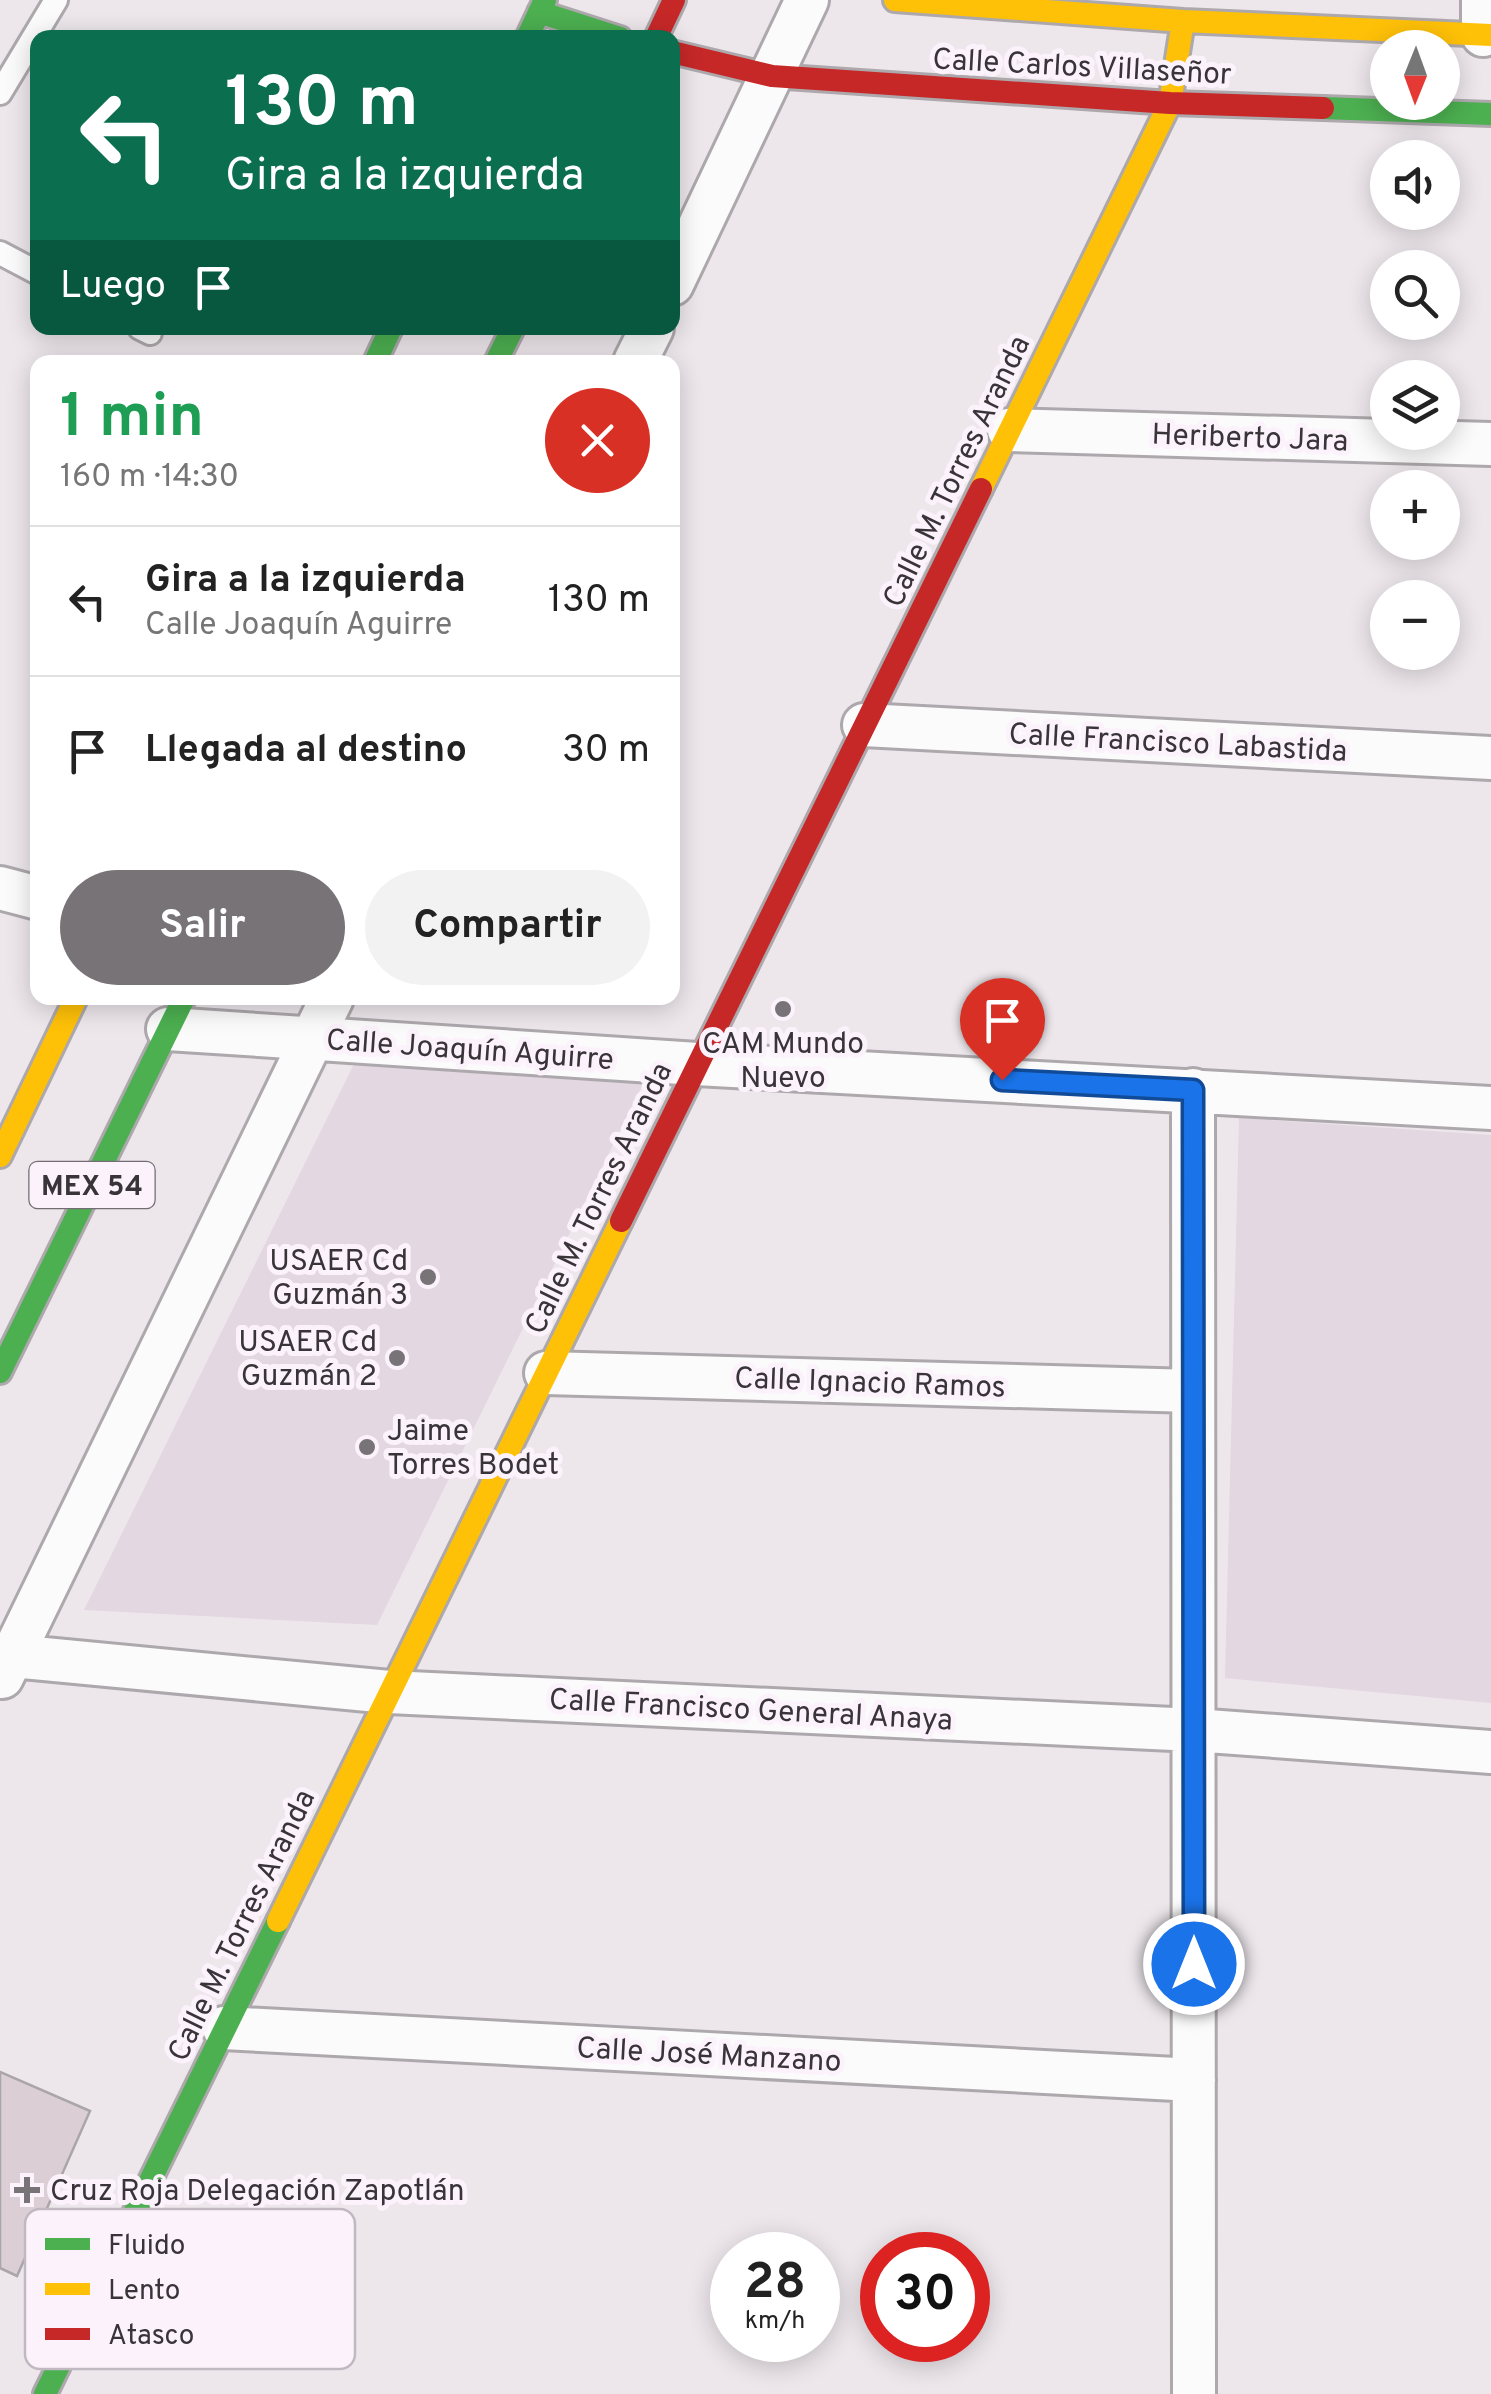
<!DOCTYPE html>
<html lang="es">
<head>
<meta charset="utf-8">
<style>
	body { margin:0; font-family:Overpass,sans-serif; background:#f2f2f2; color:#222; height:100vh; display:flex; flex-direction:column; font-size:38px; white-space:nowrap }
	* { box-sizing:border-box; margin:0 }
	p { font-size:32px; color:#767676 }
	.icon { flex:none; width:55px; height:55px; fill:none; stroke:currentColor; stroke-width:2; stroke-linecap:round; stroke-linejoin:round }
	.map { position:relative; flex:1; overflow:hidden }
	.sheet { position:absolute; left:30px; top:355px; width:650px; height:650px; display:flex; flex-direction:column; background:#fff; border-radius:20px; box-shadow:0 5px 25px #0003 }
	.sheet>* { flex:none }
	.top-card { position:absolute; left:30px; top:30px; width:650px; height:305px; border-radius:20px; box-shadow:0 5px 25px #0003; background:#0b6e4f; color:#fff; overflow:hidden }
	.needle { width:65px; rotate:181deg }
	.fabs { position:absolute; left:1370px; top:30px; display:grid; gap:20px }
	.fabs a { display:grid; place-items:center; width:90px; height:90px; border-radius:50%; background:#fff; box-shadow:0 5px 25px #0003; font-size:50px }
	.speed { position:absolute; left:710px; top:2232px; display:flex; gap:20px; font-size:50px; font-weight:700; text-align:center }
	.speed>* { display:grid; place-content:center; width:130px; height:130px; border-radius:50%; background:#fff; box-shadow:0 5px 25px #0003; line-height:1 }
	.speed small { font-size:25px; font-weight:400 }
	.speed .limit { border:15px solid #d22; background:#fff; color:#111 }
	.pin { position:absolute; display:grid; place-items:center; width:85px; height:85px; color:#fff; margin:-102px -42px; border-radius:50% 50% 50% 0; rotate:-45deg; box-shadow:0 0 10px #0007 }
	.pin .icon { rotate:45deg }
	.me { position:absolute; width:110px; margin:-55px; rotate:0deg; stroke-linejoin:round; filter:drop-shadow(0 0 8px #0008) }
	.turn { display:flex; align-items:center; gap:35px; height:210px; padding:0 30px; font-size:45px }
	.turn .icon { width:130px; height:130px; stroke-width:2.5 }
	.turn b { display:block; font-size:70px; line-height:85px }
	.then { display:flex; align-items:center; height:95px; padding:0 30px; background:#0003; gap:20px; font-size:38px }
	.round { display:grid; place-items:center; flex:none; width:105px; height:105px; border-radius:52px; background:#f2f2f2 }
	.headline { display:flex; align-items:center; justify-content:space-between; height:170px; padding:0 30px }
	h1 { font-size:60px; font-weight:700; line-height:75px; color:#1e9e55 }
	.action { display:flex; gap:20px; margin-top:auto; padding:20px 30px }
	.action a { flex:1; height:115px; border-radius:60px; background:#777377; color:#fff; font-size:40px; font-weight:700; line-height:115px; text-align:center }
	.action a+a { background:#f2f2f2; color:#222 }
	ul { padding:0; list-style:none }
	li { display:flex; align-items:center; gap:30px; height:150px; padding:0 30px; border-top:2px solid #e0e0e0 }
	li div { flex:1 }
	li b { display:block; font-size:38px }
	li em { font-style:normal }
	.map>svg:first-child { display:block }
	.built { fill:#e3d7e2 }
	.building { fill:#dbcfd5; stroke:#aaa5a8; stroke-width:2.5 }
	.lines { fill:none; stroke-linecap:round; stroke-linejoin:round }
	.lane-casing { stroke:#ada8ac; stroke-width:28 }
	.street-casing { stroke:#ada8ac; stroke-width:48 }
	.fast-casing { stroke:#ada8ac; stroke-width:28 }
	.slow-casing { stroke:#ada8ac; stroke-width:28 }
	.jam-casing { stroke:#ada8ac; stroke-width:28 }
	.lane { stroke:#fcfbfc; stroke-width:22 }
	.street { stroke:#fcfbfc; stroke-width:42 }
	.fast { stroke:#4caf50; stroke-width:22 }
	.slow { stroke:#ffc107; stroke-width:22 }
	.jam { stroke:#c62828; stroke-width:22 }
	.route-casing { stroke:#114b97; stroke-width:25 }
	.route { stroke:#1a73e8; stroke-width:18 }
	.poi-dot { fill:#777377; stroke:#fcf2fc; stroke-width:4 }
	.labels { text-anchor:middle; stroke-width:10; stroke-linejoin:round; paint-order:stroke }
	.shield { fill:#fcf2fc; stroke:#736d73; stroke-width:2.5 }
	.shield-label { font-size:28px; font-weight:bold; fill:#383438 }
	.street-label { font-size:30px; fill:#383438; stroke:#fcf2fc }
	.poi-label { font-size:30px; fill:#383438; stroke:#fcf2fc; text-anchor:end }
	.key { fill:#fcf2fc; stroke:#c1b9c1; stroke-width:2.5 }
	.key-label { font-size:28px; fill:#383438 }
</style>
</head>
<body>
<div class="map">
<svg width="1491" height="2394" viewBox="0 0 1491 2394">
	<rect width="100%" height="100%" fill="#ede7ec"/>
	<path class="built" d="M354,1064L644,1082L377,1625L84,1610Z
		M1239,1118L1491,1135V1703L1225,1678Z"/>
	<path class="building" d="M0,2072L90,2111L17,2276L0,2268Z"/>
	<g class="lines">
		<g class="lane-casing">
			<path id="lane" d="M0,93L56,0
				M0,253L38,273
				M140,328L150,333"/>
		</g>
		<g class="street-casing">
			<path id="street" d="M1483,35V0
				M672,284L807,0
				M635,362L652,328
				M1009,430L1491,444
				M864,725L1491,758
				M0,888L38,898
				M168,1029L697,1064L1491,1108
				M1193,1090L1194,2394
				M546,1373L1193,1391
				M13,1656L389,1692L1194,1730L1491,1752
				M2,1677L332,998
				M224,2028L1194,2080"/>
		</g>
		<g class="fast-casing">
			<path id="fast" d="M539,12L620,38
				M527,38L545,0
				M1323,108L1491,114
				M375,362L391,328
				M496,362L513,328
				M0,1372L184,998
				M45,2394L278,1921"/>
		</g>
		<g class="slow-casing">
			<path id="slow" d="M895,0L1183,21L1491,35
				M981,489L1170,103L1183,21
				M0,1156L76,998
				M278,1921L621,1221"/>
		</g>
		<g class="jam-casing">
			<path id="jam" d="M656,38L674,0
				M672,52L772,76L1170,103L1323,108
				M621,1221L981,489"/>
		</g>
		<use href="#lane" class="lane"/>
		<use href="#street" class="street"/>
		<use href="#fast" class="fast"/>
		<use href="#slow" class="slow"/>
		<use href="#jam" class="jam"/>
	</g>
	<g class="lines">
		<g class="route-casing">
			<path id="route" d="M1002,1080L1193,1090L1194,1964"/>
		</g>
		<use href="#route" class="route"/>
	</g>
	<g class="poi-dot">
		<circle cx="783" cy="1009" r="10"/>
		<circle cx="428" cy="1277" r="10"/>
		<circle cx="397" cy="1358" r="10"/>
		<circle cx="367" cy="1447" r="10"/>
		<path d="M22 2175h10v10h10v10h-10v10h-10v-10h-10v-10h10z"/>
	</g>
	<g class="labels">
		<rect class="shield" x="29.5" y="1162" width="125" height="46" rx="8"/>
		<g class="shield-label">
			<text x="92" y="1195">MEX 54</text>
		</g>
		<g class="street-label">
			<text transform="translate(1082 66) rotate(3)" y="10">Calle Carlos Villaseñor</text>
			<text transform="translate(1250 437) rotate(2)" y="10">Heriberto Jara</text>
			<text transform="translate(956 471) rotate(-64)" y="10">Calle M. Torres Aranda</text>
			<text transform="translate(1178 742) rotate(3)" y="10">Calle Francisco Labastida</text>
			<text transform="translate(470 1049) rotate(4)" y="10">Calle Joaquín Aguirre</text>
			<text transform="translate(598 1198) rotate(-64)" y="10">Calle M. Torres Aranda</text>
			<text transform="translate(870 1382) rotate(2)" y="10">Calle Ignacio Ramos</text>
			<text transform="translate(751 1709) rotate(3)" y="10">Calle Francisco General Anaya</text>
			<text transform="translate(241 1925) rotate(-64)" y="10">Calle M. Torres Aranda</text>
			<text transform="translate(709 2054) rotate(3)" y="10">Calle José Manzano</text>
		</g>
		<g class="poi-label">
			<text x="783" y="1053" text-anchor="middle">CAM Mundo<tspan x="783" dy="34">Nuevo</tspan></text>
			<text x="408" y="1270">USAER Cd<tspan x="408" dy="34">Guzmán 3</tspan></text>
			<text x="377" y="1351">USAER Cd<tspan x="377" dy="34">Guzmán 2</tspan></text>
			<text x="387" y="1440" text-anchor="start">Jaime<tspan x="387" dy="34">Torres Bodet</tspan></text>
			<text x="50" y="2200" text-anchor="start">Cruz Roja Delegación Zapotlán</text>
		</g>
	</g>
	<rect x="25" y="2209" width="330" height="160" rx="15" class="key"/>
	<rect x="45" y="2238" width="45" height="12" fill="#4caf50"/>
	<rect x="45" y="2283" width="45" height="12" fill="#ffc107"/>
	<rect x="45" y="2328" width="45" height="12" fill="#c62828"/>
	<g class="key-label">
		<text x="108" y="2254">Fluido</text>
		<text x="108" y="2299">Lento</text>
		<text x="108" y="2344">Atasco</text>
	</g>
</svg>
<div class="fabs">
<a><svg class="needle" viewBox="-14 -14 28 28"><path d="M0-13l5 13h-10z" fill="#e53935"/><path d="M0 13l5-13h-10z" fill="#767676"/></svg></a>
<a><svg class="icon" aria-label="sound" viewBox="0 0 24 24"><path d="M4 9h4l5-4v14l-5-4H4zM17 9q2 3 0 6"/></svg></a>
<a><svg class="icon" aria-label="search" viewBox="0 0 24 24"><circle cx="10" cy="10" r="6"/><path d="M15 15l6 6"/></svg></a>
<a><svg class="icon" aria-label="layers" viewBox="0 0 24 24"><path d="M12 4l9 5-9 5-9-5zM3 14l9 5 9-5"/></svg></a>
<a>+</a>
<a>−</a>
</div>
<div class="speed"><div>28<small>km/h</small></div><div class="limit">30</div></div>
<div class="pin" style="left:1002px;top:1080px;background:#d93025"><svg class="icon" aria-label="arrive" viewBox="0 0 24 24"><path d="M6 21V4h12l-3 4 3 4H6"/></svg></div>
<svg class="me" style="left:1194px;top:1964px" viewBox="-20 -20 40 40"><circle r="17" fill="#1a73e8" stroke="#fff" stroke-width="3"/><path d="M0-11L8 9 0 5-8 9z" fill="#fff"/></svg>
<div class="top-card">
<div class="turn"><svg class="icon" aria-label="left" viewBox="0 0 24 24"><path d="M17 20v-9H6M10 6l-5 5 5 5"/></svg><div><b>130 m</b>Gira a la izquierda</div></div>
<div class="then">Luego<svg class="icon" aria-label="arrive" viewBox="0 0 24 24"><path d="M6 21V4h12l-3 4 3 4H6"/></svg></div>
</div>
<section class="sheet">
<div class="headline"><div><h1>1 min</h1><p>160 m · 14:30</p></div><a class="round" style="background:#d93025;color:#fff"><svg class="icon" aria-label="close" viewBox="0 0 24 24"><path d="M6 6l12 12M18 6L6 18"/></svg></a></div>
<ul>
<li><svg class="icon" aria-label="left" viewBox="0 0 24 24"><path d="M17 20v-9H6M10 6l-5 5 5 5"/></svg><div><b>Gira a la izquierda</b><p>Calle Joaquín Aguirre</p></div><em>130 m</em></li>
<li><svg class="icon" aria-label="arrive" viewBox="0 0 24 24"><path d="M6 21V4h12l-3 4 3 4H6"/></svg><div><b>Llegada al destino</b></div><em>30 m</em></li>
</ul>
<div class="action"><a>Salir</a><a>Compartir</a></div>
</section>
</div>
</body>
</html>
